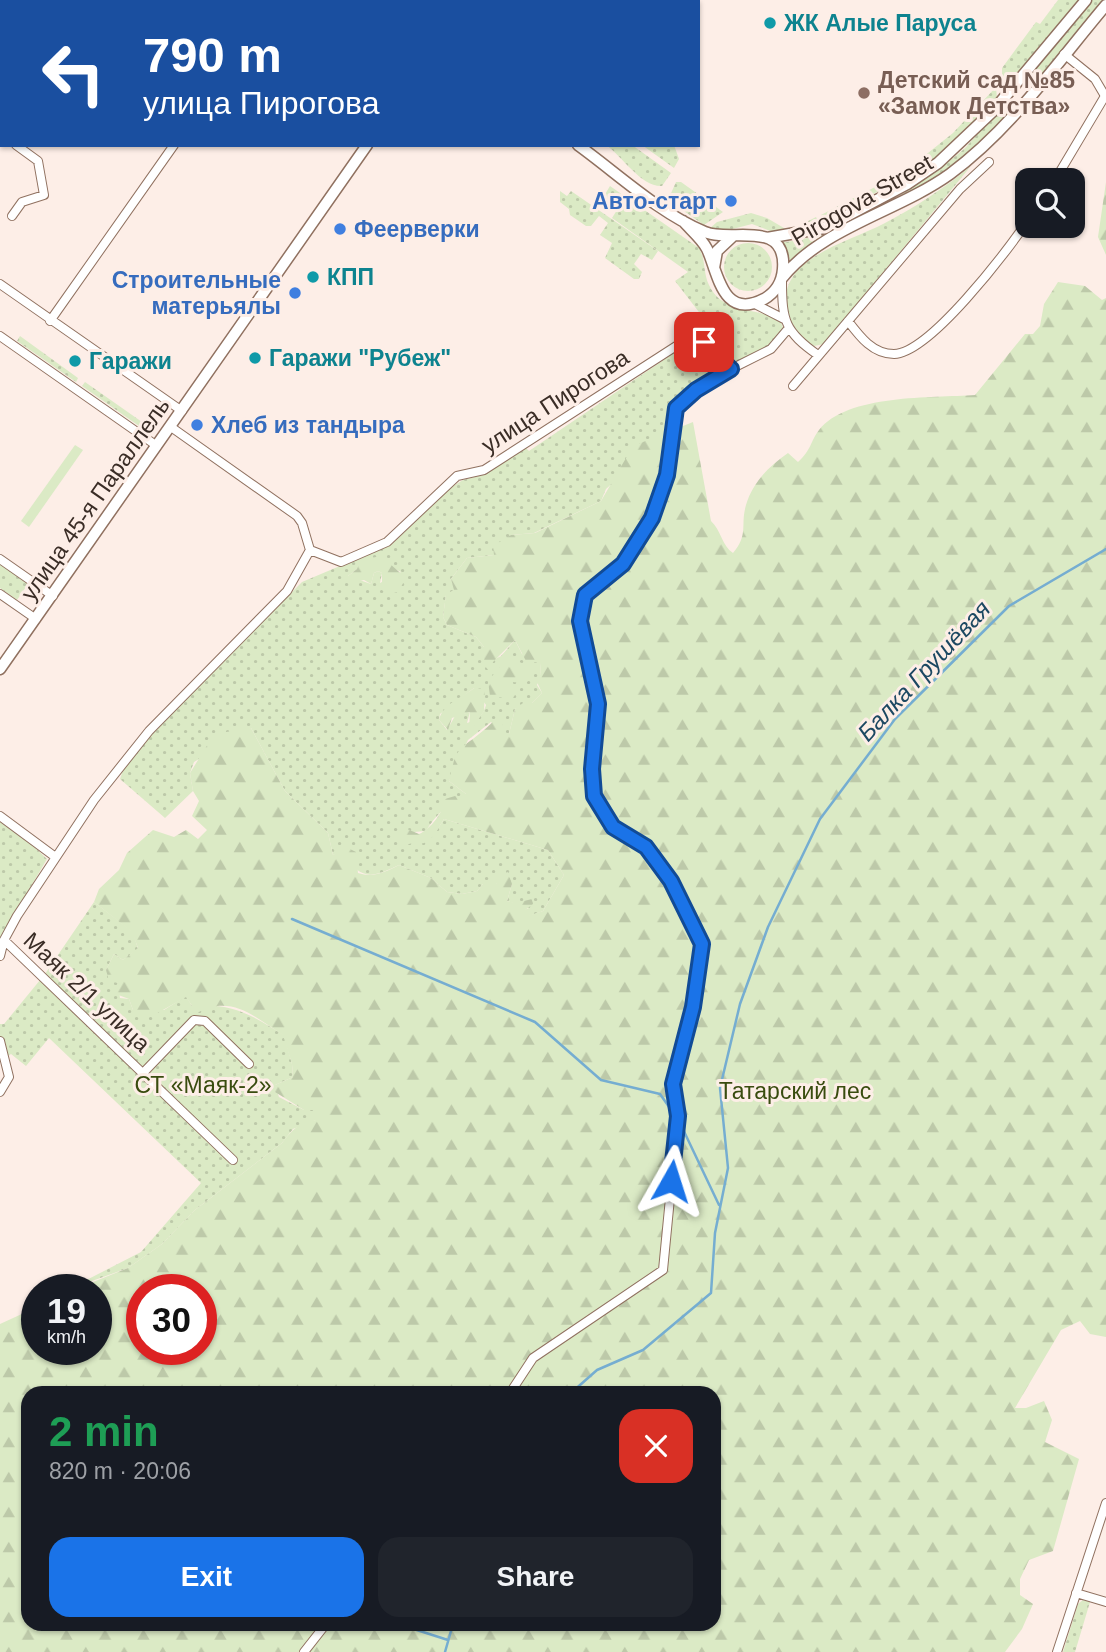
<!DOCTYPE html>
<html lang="en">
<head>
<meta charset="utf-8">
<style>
	body { margin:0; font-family:Arial,sans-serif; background:#20242c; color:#f1f3f6; height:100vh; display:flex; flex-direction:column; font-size:26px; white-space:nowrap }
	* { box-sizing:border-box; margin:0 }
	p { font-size:23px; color:#9ea1a6 }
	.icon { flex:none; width:38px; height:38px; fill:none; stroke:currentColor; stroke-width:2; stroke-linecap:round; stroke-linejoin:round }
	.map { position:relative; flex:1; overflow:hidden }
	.details { position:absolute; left:21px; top:1386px; width:700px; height:245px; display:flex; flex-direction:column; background:#171b24; border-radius:21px; box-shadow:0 2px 5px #0004 }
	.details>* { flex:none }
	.top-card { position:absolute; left:0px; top:0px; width:700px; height:147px; box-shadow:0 2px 5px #0004; background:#1a4fa0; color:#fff; overflow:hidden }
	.tools { position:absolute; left:1015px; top:168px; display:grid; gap:14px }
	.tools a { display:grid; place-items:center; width:70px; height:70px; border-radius:14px; background:#171b24; box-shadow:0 2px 5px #0004; font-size:35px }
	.speed { position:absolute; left:21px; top:1274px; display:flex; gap:14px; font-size:35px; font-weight:700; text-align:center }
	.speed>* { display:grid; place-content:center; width:91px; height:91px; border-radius:50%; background:#171b24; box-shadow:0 2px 5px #0004; line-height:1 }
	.speed small { font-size:18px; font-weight:400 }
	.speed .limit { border:10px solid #d22; background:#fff; color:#111 }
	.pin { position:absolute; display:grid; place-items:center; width:60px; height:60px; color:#fff; margin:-30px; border-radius:14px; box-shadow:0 4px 10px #0006 }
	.me { position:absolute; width:77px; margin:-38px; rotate:6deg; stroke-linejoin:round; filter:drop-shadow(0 0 5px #0008) }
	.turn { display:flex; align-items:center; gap:24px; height:147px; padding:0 28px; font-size:32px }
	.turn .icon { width:91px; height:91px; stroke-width:2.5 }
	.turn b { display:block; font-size:49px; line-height:60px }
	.round { display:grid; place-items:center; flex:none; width:74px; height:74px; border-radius:21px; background:#20242c }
	.overview { display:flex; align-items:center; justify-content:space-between; height:119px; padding:0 28px }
	h1 { font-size:42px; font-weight:700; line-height:52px; color:#1e9e55 }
	.cta { display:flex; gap:14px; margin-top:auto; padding:14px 28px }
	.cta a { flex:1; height:80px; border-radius:21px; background:#1a73e8; color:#fff; font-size:28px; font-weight:700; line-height:80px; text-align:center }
	.cta a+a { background:#20242c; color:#f1f3f6 }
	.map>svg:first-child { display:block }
	.grass { fill:url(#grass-dots); fill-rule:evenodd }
	.forest { fill:url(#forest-firs); fill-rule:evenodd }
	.park { fill:#dbeac5 }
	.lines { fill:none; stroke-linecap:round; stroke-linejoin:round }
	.stream { stroke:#75add1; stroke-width:2.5 }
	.minor-casing { stroke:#907160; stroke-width:10 }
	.secondary-casing { stroke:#907160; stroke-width:13 }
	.minor { stroke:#fff; stroke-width:8 }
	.secondary { stroke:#fff; stroke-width:10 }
	.route-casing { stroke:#114b97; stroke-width:18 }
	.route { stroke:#1a73e8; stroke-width:12 }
	.culture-dot { fill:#0f9aa8; stroke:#fdeee7; stroke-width:2.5 }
	.education-dot { fill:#8d6e63; stroke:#fdeee7; stroke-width:2.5 }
	.shop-dot { fill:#3f7fe0; stroke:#fdeee7; stroke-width:2.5 }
	.labels { text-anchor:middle; stroke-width:6; stroke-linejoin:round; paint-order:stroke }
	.culture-label { font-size:23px; font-weight:bold; fill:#0d838f; stroke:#fdeee7; text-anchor:start }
	.education-label { font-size:23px; font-weight:bold; fill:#785e54; stroke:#fdeee7; text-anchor:start }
	.street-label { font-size:23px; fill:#3a2d26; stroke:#fdeee7 }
	.shop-label { font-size:23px; font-weight:bold; fill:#366cbe; stroke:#fdeee7; text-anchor:end }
	.park-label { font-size:23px; fill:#394c0f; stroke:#fdeee7 }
	.water-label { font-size:24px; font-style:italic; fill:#1c4862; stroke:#fdeee7 }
</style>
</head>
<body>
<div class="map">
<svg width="1106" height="1652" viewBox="0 0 1106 1652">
	<defs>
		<pattern id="grass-dots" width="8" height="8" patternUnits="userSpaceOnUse" patternTransform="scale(1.75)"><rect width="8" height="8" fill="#dbeac5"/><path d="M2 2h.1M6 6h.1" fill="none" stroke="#bdc9a9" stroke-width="1.8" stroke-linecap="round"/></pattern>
		<pattern id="forest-firs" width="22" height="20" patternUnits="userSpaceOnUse" patternTransform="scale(1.75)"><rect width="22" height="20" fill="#dbeac5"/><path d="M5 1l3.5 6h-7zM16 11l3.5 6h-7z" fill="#bdc9a9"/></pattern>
	</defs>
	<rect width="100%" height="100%" fill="#fdeee7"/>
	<path class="grass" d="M1058,0H1082L1015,79L1002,78V68L1036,22L1040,24Z
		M1092,0H1106L1033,88L1025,81Z
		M996,87L997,99C973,125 945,164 909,172L908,169L953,133Z
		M1009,103L1012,111L983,142L943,174L790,260L782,242C836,240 924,184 964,149C978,136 992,111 1009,103Z
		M606,145H632L671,173L662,186C641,187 622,156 606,145Z
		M642,145H674L679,159L674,168Z
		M971,166L824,344L814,346C783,325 773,287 807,262C829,245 860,236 885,223C914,208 946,187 971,166Z
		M676,182H681L723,212L704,225L668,200Z
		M610,186L699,248C706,260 703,273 709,285C722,314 756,307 780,320L784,330L776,344L732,366L704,339L712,329L675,281L688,272L612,218L617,210L604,196Z
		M875,187L880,190L825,223L821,215Z
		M560,191L567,196L571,191L658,251L652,260L641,254L634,264L642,272L639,279H634L605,258L612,243L600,235L608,223L599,216L591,226H586L570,215L569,209L560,202Z
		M751,213L767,218L789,231L816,217L820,225L778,234L752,224L721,232L709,229L717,222Z
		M724 267a24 24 0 1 1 48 0a24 24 0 1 1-48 0Z
		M20,336L78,378L76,382L17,341Z
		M696,346L708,351L723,371C693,389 669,391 670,431L606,489L601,501L534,533L511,535L494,555L467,558L451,579L455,590L446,595L443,617L447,625L476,637L484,647V665L501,656L515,640L522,654L540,662L541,676L537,685L542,693L532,703L515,709L509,734H504L491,722L468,740L449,781L466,794V800C449,799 434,818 426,831L414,832L412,842C430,844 435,833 444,819L548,850L564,875L543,911L524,918V910L529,908L507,901L512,884L500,880L496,884H483L477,891L462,894L447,892L431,878L399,865C367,880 363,879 340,852L333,855L328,833L285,791L251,728L194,762L190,773L193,791L165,818L120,779L123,770L152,733L302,582L392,544L450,488L463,480L483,475L526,448L529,451L674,353ZM389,566L401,572L380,583L382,573L378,571L374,573L371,584L348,576L357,569ZM474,688L486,705C483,716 477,720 467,723L470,712L455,716L447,730L439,720L440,714Z
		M85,382L152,429L149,433L82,386Z
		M0,564L28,584L17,600L0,588Z
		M0,822L29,842L47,859L0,939Z
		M94,902L133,932L138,949L123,960L114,954L106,970L118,983L120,998L129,999L133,1010H164L186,996L192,1006C233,1003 250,1014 284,1035L292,1064L293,1077L275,1085L279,1097L304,1110H316V1120L293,1129L282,1143L195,1210L162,1244L128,1268L67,1290L141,1252L201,1183L49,1038L26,1066L11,1054L0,1062V1024H4L45,974Z
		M1083,1600L1090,1602L1075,1652H1063L1078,1604Z"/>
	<path class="forest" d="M1106,182V255L1098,237Z
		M1058,282L1085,286L1102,300L1106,298V1337L1090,1334L1080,1321L1061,1330L1015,1408H1026L1044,1401L1052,1420L1045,1442L1079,1459L1053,1551L1029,1560L1020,1579V1595L1033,1604L1022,1629L1005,1652H0V1324L37,1307V1349H96V1290H73L128,1268L162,1244L195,1210L282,1143C292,1130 299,1122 316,1120V1110H304L275,1092V1085L293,1077L292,1064L283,1035C255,1017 231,994 197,1013L186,997L154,1015L141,1017L133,1010L129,999L113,993L118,983L109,981L106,970L114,954L123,960L138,948L132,932L94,902L99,889L119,870L127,853L153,830L174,837L186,830L198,839L207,830L192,816L199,801L193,791L190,773L214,734L251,728L285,791L328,833L333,855L346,847L356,852L358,873C374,878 385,872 399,865L431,878L447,892L462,894L477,891L483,884H496L499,876L508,872L512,884L507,901L516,903L532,899L533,904L524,911V917L543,911L564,875L548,850L444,819C439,826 434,840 424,843C417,845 414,841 406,845L399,836L407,829L419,834C431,829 444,811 445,799L455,796L466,800V794L449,781C457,744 458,752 484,730C492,724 492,719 503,719L502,731L509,734L515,709L523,703H532L542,693L536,680L541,676L540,663L526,661L515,640L493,662L490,672L484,665V647L476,637L447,625L443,617L446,594L454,590L451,579L467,558L494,555L493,546L511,535L535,533L601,501L633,446L693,422L711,521C721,530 722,546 733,553C749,534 740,526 746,505C753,482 769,466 788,453L798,462C812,449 810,442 819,430C847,394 932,398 975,395L1025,334H1033L1040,326L1044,304ZM142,1290H201V1349H142ZM28,1393H714V1624H28Z
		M381,556L406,578L398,592L389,594L382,590V573L378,571L374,573L371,584L364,580L351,583L348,576L357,569L361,560Z
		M506,659L530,665L535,673L526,683L511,682L518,691L512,699L490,696L488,681Z
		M474,688L485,689L484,711L474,726L469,728L470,712L452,718L448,730L439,720C443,703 461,699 474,688Z"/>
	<path class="park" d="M75,445L83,450L29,527L21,521Z"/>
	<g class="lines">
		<path class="stream" d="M292,919L535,1022L601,1080L660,1094L674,1114
			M680,1123L719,1205
			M571,1393L597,1370L643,1350L711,1293L715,1233L728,1168L720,1088L740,1004L768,927L820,819L895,719L1009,606L1106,549
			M398,1624L448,1640
			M445,1652L453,1624"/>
		<g class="minor-casing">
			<path id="minor" d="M59,0L60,2
				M102,2L103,0
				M275,2L276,0
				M0,74H2
				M1055,180L1105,96L1095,79L1064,54
				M12,216L22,202L44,195L38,161L16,145
				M782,281C782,321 785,332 818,355
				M0,284L182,411
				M753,303L784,319
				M50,321L174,145
				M848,321C860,337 873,354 894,354C930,353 1006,252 1027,222
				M0,336L157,446
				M793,386L960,189L989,162
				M310,550L341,562L387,542L457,476L484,470L684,341L704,342L731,369L771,349L788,329
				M0,559L53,596
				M0,594L36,619
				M0,816L54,856
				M4,940L233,1160
				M0,956L4,940L17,916L94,800L149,731L287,591L310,550L302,523L297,516L171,427
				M0,1041L9,1077L0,1092
				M144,1072L194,1020L205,1021L249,1064
				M510,1393L533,1358L663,1270L678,1116L673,1084L693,1007L702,944L671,881L646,847L613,827L594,796L591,769L598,704L580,621L585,595L623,564L652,518L667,475L676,408L688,396L731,369
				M1076,1593L1106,1602
				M304,1652L326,1624
				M1057,1652L1106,1503"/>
		</g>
		<g class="secondary-casing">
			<path id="secondary" d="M370,0L373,2
				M468,2L469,0
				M578,145C618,174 659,213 705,232C730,243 787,218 783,269C782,282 775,293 764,299C722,321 718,272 707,249C702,239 691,230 683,221
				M767,238L824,228L907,184L938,163L993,111L1086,0
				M714,268L717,251L733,236
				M782,278C823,227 897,212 950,174C1011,129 1057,63 1106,5
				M0,669L367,145"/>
		</g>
		<use href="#minor" class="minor"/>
		<use href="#secondary" class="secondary"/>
	</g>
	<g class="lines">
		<g class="route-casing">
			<path id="route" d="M671,1181L678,1116L673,1084L693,1007L702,944L671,881L646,847L613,827L594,796L592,769L598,704L580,621L585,595L623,564L652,518L667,475L676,408L696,390L731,369L704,342"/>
		</g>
		<use href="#route" class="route"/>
	</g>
	<g class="culture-dot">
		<circle cx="770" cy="23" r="7"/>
		<circle cx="313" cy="277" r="7"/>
		<circle cx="255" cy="358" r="7"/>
		<circle cx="75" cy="361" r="7"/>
	</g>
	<circle class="education-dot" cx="864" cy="93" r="7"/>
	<g class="shop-dot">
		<circle cx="731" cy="201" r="7"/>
		<circle cx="340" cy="229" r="7"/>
		<circle cx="295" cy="293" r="7"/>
		<circle cx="197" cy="425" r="7"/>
	</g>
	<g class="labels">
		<g class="culture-label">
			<text x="784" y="31">ЖК Алые Паруса</text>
			<text x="327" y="285">КПП</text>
			<text x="269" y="366">Гаражи "Рубеж"</text>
			<text x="89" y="369">Гаражи</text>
		</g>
		<g class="education-label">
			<text x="878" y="88">Детский сад №85<tspan x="878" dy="26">«Замок Детства»</tspan></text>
		</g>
		<g class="street-label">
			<text transform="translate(862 200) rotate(-30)" y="8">Pirogova Street</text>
			<text transform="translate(555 401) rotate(-33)" y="8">улица Пирогова</text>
			<text transform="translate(95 499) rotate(-55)" y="8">улица 45-я Параллель</text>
			<text transform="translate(87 992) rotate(43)" y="8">Маяк 2/1 улица</text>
		</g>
		<g class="shop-label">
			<text x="717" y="209">Авто-старт</text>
			<text x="354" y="237" text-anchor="start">Феерверки</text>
			<text x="281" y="288">Строительные<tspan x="281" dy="26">матерьялы</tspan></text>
			<text x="211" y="433" text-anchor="start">Хлеб из тандыра</text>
		</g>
		<g class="park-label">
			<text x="203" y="1093">СТ «Маяк-2»</text>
			<text x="795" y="1099">Татарский лес</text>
		</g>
		<g class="water-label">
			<text transform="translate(924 671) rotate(-47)" y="8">Балка Грушёвая</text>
		</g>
	</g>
</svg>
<div class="tools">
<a><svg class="icon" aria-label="search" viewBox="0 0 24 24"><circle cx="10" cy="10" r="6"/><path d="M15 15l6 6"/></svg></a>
</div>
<div class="speed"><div>19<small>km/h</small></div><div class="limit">30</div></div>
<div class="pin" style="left:704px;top:342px;background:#d93025"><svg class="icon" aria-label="arrive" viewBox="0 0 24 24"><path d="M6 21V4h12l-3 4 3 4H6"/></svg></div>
<svg class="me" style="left:671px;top:1181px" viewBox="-20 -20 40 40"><path d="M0-17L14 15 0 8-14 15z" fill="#1a73e8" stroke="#fff" stroke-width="4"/></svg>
<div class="top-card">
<div class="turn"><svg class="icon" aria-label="left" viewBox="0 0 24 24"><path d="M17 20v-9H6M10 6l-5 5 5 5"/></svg><div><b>790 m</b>улица Пирогова</div></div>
</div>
<section class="details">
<div class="overview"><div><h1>2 min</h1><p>820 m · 20:06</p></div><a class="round" style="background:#d93025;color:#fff"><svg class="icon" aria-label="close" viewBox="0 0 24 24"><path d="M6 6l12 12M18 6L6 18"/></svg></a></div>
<div class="cta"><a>Exit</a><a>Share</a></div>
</section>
</div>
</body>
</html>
